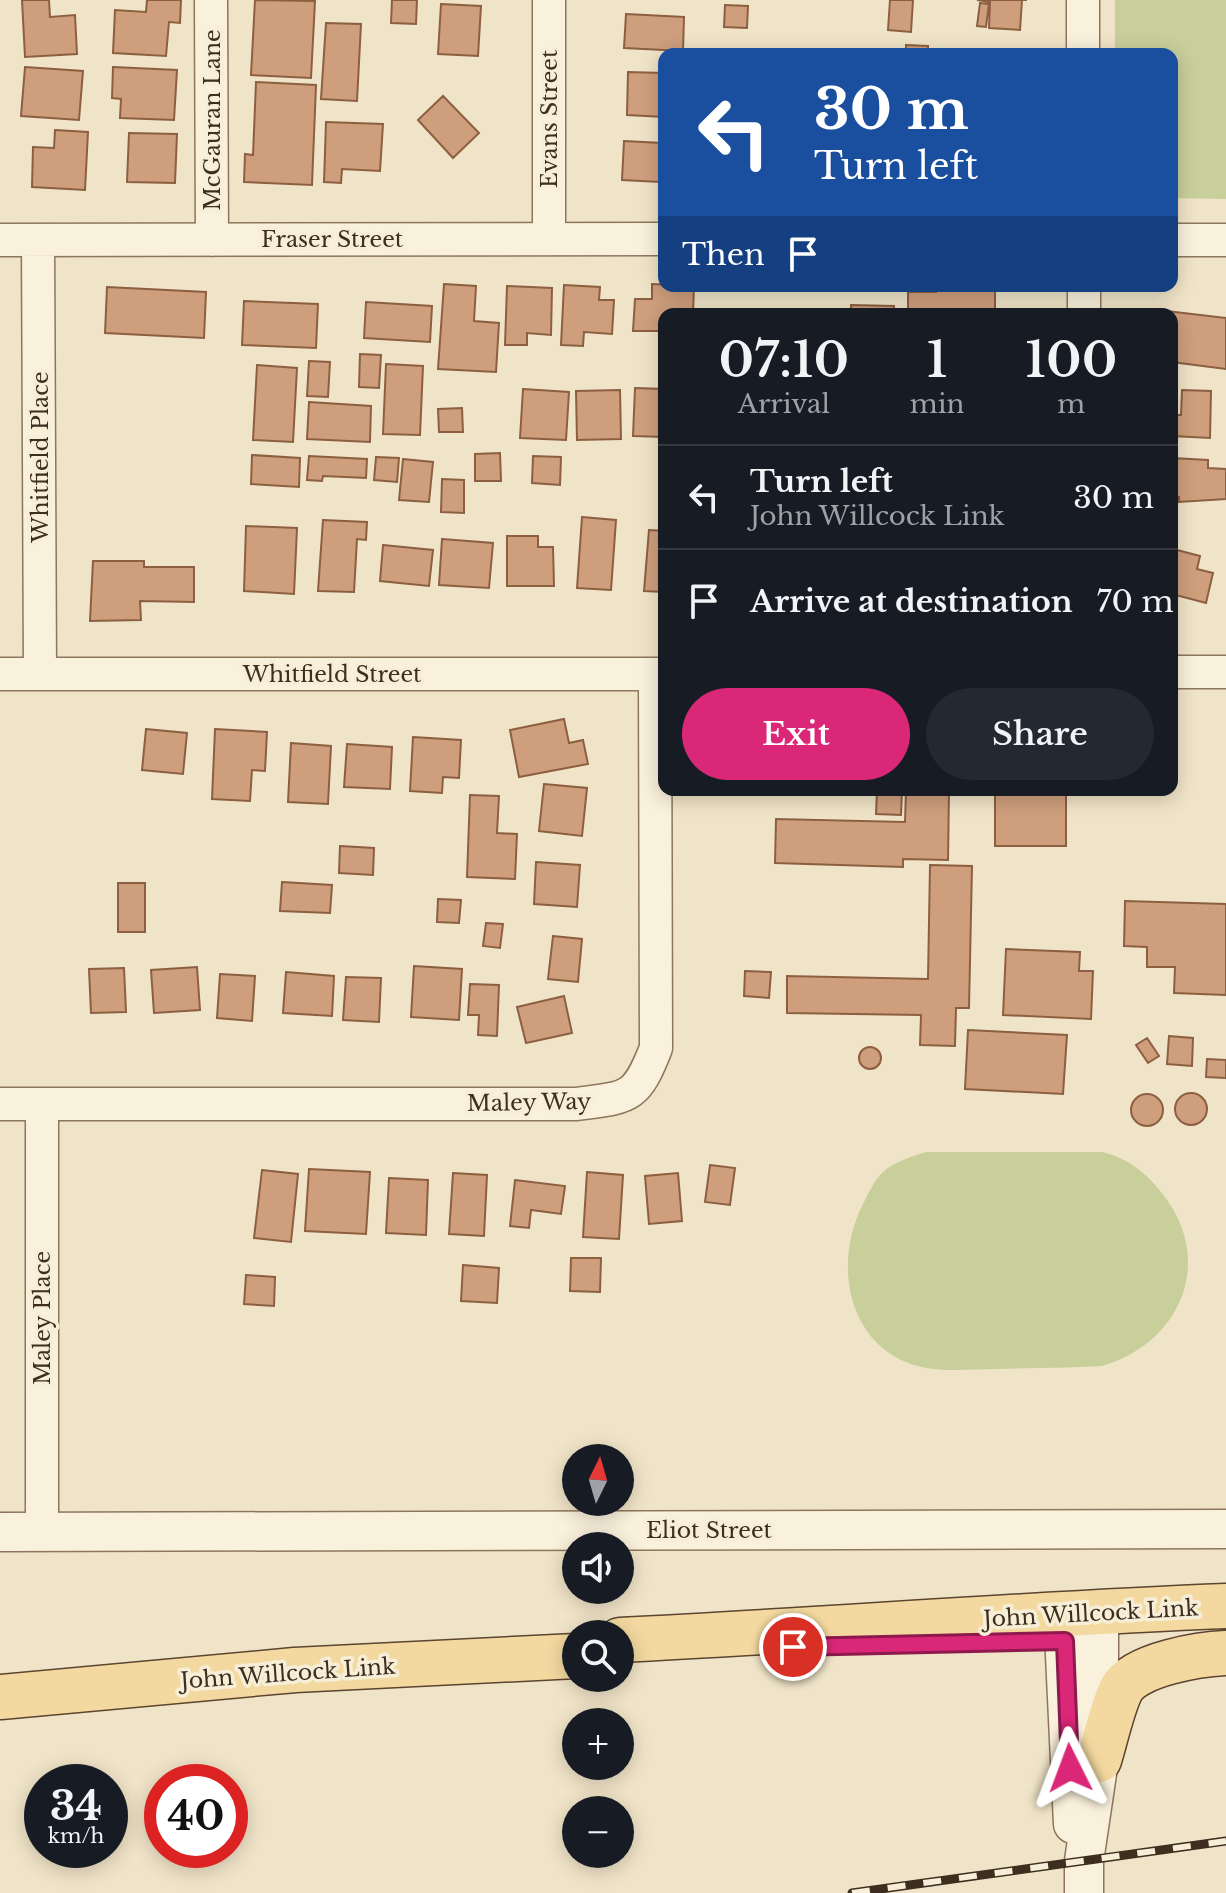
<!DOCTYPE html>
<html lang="en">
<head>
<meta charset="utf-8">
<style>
	body { margin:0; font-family:"Libre Baskerville",serif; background:#242831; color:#f1f3f6; height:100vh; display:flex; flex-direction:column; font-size:30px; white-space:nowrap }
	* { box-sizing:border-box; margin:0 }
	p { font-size:26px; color:#9ea1a6 }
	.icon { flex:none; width:44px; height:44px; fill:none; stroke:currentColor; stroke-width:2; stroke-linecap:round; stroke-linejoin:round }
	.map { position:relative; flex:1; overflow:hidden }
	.panel { position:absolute; left:658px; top:308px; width:520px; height:488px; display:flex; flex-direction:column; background:#171b24; border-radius:16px; box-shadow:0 4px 20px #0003 }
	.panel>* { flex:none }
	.banner { position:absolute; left:658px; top:48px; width:520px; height:244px; border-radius:16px; box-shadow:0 4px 20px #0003; background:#1a4fa0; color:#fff; overflow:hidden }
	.needle { width:52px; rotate:5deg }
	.tools { position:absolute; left:562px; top:1444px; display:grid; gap:16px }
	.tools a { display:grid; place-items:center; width:72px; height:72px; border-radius:50%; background:#171b24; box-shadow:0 4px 20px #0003; font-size:40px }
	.speed { position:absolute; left:24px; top:1764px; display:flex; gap:16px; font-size:40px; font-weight:700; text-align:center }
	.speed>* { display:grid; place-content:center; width:104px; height:104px; border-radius:50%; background:#171b24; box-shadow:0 4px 20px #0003; line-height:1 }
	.speed small { font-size:20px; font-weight:400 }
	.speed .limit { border:12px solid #d22; background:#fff; color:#111 }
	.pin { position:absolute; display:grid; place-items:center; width:68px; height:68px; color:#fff; margin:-34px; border:4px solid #fff; border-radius:50%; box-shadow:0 2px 8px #0007 }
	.me { position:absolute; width:88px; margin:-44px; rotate:357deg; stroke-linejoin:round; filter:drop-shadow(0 0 6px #0008) }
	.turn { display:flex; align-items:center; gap:28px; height:168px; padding:0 24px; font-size:36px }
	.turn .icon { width:104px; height:104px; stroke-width:2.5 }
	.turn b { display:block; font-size:56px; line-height:68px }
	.then { display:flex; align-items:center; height:76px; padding:0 24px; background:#0003; gap:16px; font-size:30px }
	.eta { display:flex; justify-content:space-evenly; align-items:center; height:136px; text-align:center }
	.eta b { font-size:48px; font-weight:600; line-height:56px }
	.primary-button { display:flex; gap:16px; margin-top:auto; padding:16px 24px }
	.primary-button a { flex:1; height:92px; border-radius:48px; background:#db2777; color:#fff; font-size:32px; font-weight:600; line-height:92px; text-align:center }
	.primary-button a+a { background:#242831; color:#f1f3f6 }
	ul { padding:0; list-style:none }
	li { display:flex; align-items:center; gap:24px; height:104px; padding:0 24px; border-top:2px solid #363941 }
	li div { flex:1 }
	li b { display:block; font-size:30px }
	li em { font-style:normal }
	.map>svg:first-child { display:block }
	.green { fill:#c9cf9b }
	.building { fill:#cf9f7d; stroke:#8d5f41; stroke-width:2 }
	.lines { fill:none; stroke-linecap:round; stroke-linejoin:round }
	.minor-casing { stroke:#8d765c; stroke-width:35 }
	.tertiary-casing { stroke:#8d765c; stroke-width:41 }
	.primary-casing { stroke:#5b4430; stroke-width:47 }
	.minor { stroke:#faf1dc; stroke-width:32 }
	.tertiary { stroke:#faf1dc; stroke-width:38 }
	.primary { stroke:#f3d9a0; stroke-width:44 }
	.rail-casing { stroke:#3d2e20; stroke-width:9 }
	.rail { stroke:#f7eed8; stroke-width:6; stroke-dasharray:18; stroke-linecap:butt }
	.route-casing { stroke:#8e194d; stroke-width:20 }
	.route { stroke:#db2777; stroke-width:14 }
	.labels { text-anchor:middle; stroke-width:7; stroke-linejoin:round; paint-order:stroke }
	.street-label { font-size:22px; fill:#3d2e20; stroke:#f7eed8 }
</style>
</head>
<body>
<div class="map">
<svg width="1226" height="1893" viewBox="0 0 1226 1893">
	<rect width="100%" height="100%" fill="#f0e4c8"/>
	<path class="green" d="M1115,0H1226V199L1172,198V54H1115Z
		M926,1152H1103C1129,1159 1145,1172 1162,1193C1216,1261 1181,1343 1102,1366C1067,1368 1032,1368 997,1369C967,1369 934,1374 906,1362C844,1336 835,1258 863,1204C868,1194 874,1181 882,1173C895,1161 911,1157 926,1152Z"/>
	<path class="building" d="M22,0H49L50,17L75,15L77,54L25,57Z
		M147,0H181L180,23L169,22L166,56L113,53L115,10L146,12Z
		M255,0L315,1L311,78L251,75Z
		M392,0H417L416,24L391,23Z
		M890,0H913L911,32L888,30Z
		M977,0H1027H1022L1020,30L989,28L990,2Z
		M980,3L989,4L986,27L977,26Z
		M441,4L481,6L478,56L438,54Z
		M725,5L748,6L747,28L724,27Z
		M626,14L684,17L683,51L624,48Z
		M326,23L361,24L357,101L321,99Z
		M906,45L928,46V54H906Z
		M25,67L83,71L79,120L21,116Z
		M113,67L177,70L174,120L120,118L121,99L112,98Z
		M628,72L664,73V117L627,115Z
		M256,82L316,85L312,185L244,182L245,154L253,155Z
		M443,96L479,133L453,158L418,120Z
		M326,122L383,124L380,171L342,169L341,183L324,182Z
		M55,130L88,132L85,190L32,187L33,147L54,148Z
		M129,133L177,134L175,183L127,182Z
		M624,141L662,143L660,182L622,180Z
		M444,284L476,286L474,321L499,323L496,372L438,369Z
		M652,284L694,286L693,314H664V331H633L635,299H652Z
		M564,285L600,287L599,300H614L612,334L584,332L583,346L561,345Z
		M507,286L552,288L551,335L527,333V345H505Z
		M995,286V314H908V292H936L935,287Z
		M107,287L206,292L204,338L105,333Z
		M244,301L318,304L316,348L242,345Z
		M366,302L432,306L430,342L364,338Z
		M851,305L894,306V314H851Z
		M1158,310L1226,318V369L1172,362V314H1157Z
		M360,354L381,355L379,388L359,387Z
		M309,361L330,362L328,397L307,396Z
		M386,364L423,366L420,435L383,434Z
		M257,365L297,368L293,442L253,440Z
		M635,388L664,389V437L633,436Z
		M523,389L569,392L566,440L520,438Z
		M620,390L621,439L577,440L576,391Z
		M1182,390L1211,391L1210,438L1172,436V415H1181Z
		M309,402L371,406L370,442L307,439Z
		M462,408L463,432H439L438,409Z
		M500,453L501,481H475V454Z
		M252,455L300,458L299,487L251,484Z
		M309,456L367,459L366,478L323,476L322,481L307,480Z
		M533,456L561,457L560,485L532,483Z
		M376,457L399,458L397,482L374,480Z
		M1172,458L1208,460V468L1226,469V499L1179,502V497H1174L1175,484H1172Z
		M403,459L433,462L429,502L399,500Z
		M442,479L464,480V513L441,512Z
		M582,517L616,520L611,590L577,588Z
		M323,520L367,522L366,540L357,539L354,592L318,591Z
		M246,526L297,528L294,594L244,591Z
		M649,530L664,531V592L644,591Z
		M507,536H538V547H553L554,586H507Z
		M442,539L493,543L489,588L439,585Z
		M383,545L433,550L429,586L380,581Z
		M1177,550L1200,556L1197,569L1213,573L1206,603L1172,594V569Z
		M93,561H144V567H194V602L140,601L141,620L90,621Z
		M564,719L569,743L583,740L588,764L519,777L510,730Z
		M146,729L187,733L183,774L142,770Z
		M215,729L267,732L265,771L252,770L250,801L212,799Z
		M413,737L461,740L459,778L443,777L442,793L410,791Z
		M291,743L331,746L328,804L288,802Z
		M347,744L392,747L390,789L344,787Z
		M544,784L587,788L582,836L539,831Z
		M877,790L902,791L901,815L876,814Z
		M906,790H949L948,860L903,859V867L775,863L776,819L905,822Z
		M995,790H1066V846H995Z
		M470,795L499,796L497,833L517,834L515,879L467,877Z
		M340,846L374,848L373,875L339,873Z
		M536,862L580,865L577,907L534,904Z
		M930,865L972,866L969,1008H956L955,1046L920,1045L921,1015L787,1013V976L928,979Z
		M282,882L332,885L330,913L280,911Z
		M118,883H145V932H118Z
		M438,899L461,900L459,923L437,922Z
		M1125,901L1226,904V995L1174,993L1175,967H1147V947L1124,946Z
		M486,923L503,924L500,948L483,946Z
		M553,936L582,939L578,982L548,979Z
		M1006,949L1080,952L1079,971H1093L1091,1019L1003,1015Z
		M414,966L462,969L459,1020L411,1017Z
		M197,967L200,1010L154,1013L151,970Z
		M124,968L126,1012L91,1013L89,969Z
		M745,971L771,972L769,998L744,996Z
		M286,972L334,976L332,1016L283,1013Z
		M220,974L255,976L252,1021L217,1018Z
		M346,977L381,978L379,1022L343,1020Z
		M470,984L499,985L497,1036L478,1035L479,1015H468Z
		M564,996L572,1033L526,1043L517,1007Z
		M968,1030L1067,1035L1063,1094L965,1089Z
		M1169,1036L1193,1038L1192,1066L1167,1064Z
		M1147,1038L1159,1056L1148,1063L1136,1045Z
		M859 1058a11 11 0 1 1 22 0a11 11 0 1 1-22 0Z
		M1207,1059L1226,1060V1078L1206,1077Z
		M1175 1109a16 16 0 1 1 32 0a16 16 0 1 1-32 0Z
		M1131 1110a16 16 0 1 1 32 0a16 16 0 1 1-32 0Z
		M710,1165L735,1168L730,1205L705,1202Z
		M309,1169L370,1172L366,1234L305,1231Z
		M262,1170L298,1174L291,1242L254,1238Z
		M587,1172L623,1175L619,1239L583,1237Z
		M453,1173L487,1175L484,1236L449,1234Z
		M678,1173L682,1221L649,1224L645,1176Z
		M389,1178L428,1180L426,1235L386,1233Z
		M515,1180L565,1186L561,1214L531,1210L529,1228L510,1226Z
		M571,1258H601L600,1292L570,1291Z
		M463,1265L499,1268L497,1303L461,1301Z
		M246,1275L275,1277L274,1306L244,1304Z"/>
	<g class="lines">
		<g class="minor-casing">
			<path id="minor" d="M211,0L212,240
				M549,0V239
				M1083,0V54
				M0,240L664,239
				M38,240L40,674
				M1172,240H1226
				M1084,314V286
				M1172,672H1226
				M0,674H664
				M0,1104H577C630,1097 636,1099 656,1048L655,674
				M42,1532V1104"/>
		</g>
		<g class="tertiary-casing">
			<path id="tertiary" d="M0,1532L1226,1529
				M1063,1613L1073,1824
				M1084,1893V1861L1099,1760V1611"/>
		</g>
		<g class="primary-casing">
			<path id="primary" d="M620,1640C822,1630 1024,1614 1226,1606
				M0,1697L295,1670L576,1656
				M1099,1760C1105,1741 1113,1704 1122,1688C1137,1664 1200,1654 1226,1653"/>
		</g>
		<use href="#minor" class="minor"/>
		<use href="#tertiary" class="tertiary"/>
		<use href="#primary" class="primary"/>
		<g class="rail-casing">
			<path id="rail" d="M852,1893L1226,1841"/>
		</g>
		<use href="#rail" class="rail"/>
	</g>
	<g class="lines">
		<g class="route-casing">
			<path id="route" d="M793,1647L1065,1641L1070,1768"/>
		</g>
		<use href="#route" class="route"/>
	</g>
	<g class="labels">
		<g class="street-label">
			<text transform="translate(549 119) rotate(-90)" y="8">Evans Street</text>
			<text transform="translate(212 120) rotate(-90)" y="8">McGauran Lane</text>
			<text x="332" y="247">Fraser Street</text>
			<text transform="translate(40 457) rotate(-90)" y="8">Whitfield Place</text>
			<text x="332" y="682">Whitfield Street</text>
			<text transform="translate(529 1102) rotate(-1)" y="8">Maley Way</text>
			<text transform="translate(42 1318) rotate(-90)" y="8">Maley Place</text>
			<text x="709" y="1538">Eliot Street</text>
			<text transform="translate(1091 1613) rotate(-3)" y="8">John Willcock Link</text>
			<text transform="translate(288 1673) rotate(-4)" y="8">John Willcock Link</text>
		</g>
	</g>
</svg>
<div class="tools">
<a><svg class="needle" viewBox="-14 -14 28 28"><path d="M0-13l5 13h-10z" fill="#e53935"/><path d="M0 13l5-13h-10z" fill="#9ea1a6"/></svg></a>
<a><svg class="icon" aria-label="sound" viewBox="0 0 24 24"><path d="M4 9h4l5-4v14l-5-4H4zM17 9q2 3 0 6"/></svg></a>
<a><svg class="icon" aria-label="search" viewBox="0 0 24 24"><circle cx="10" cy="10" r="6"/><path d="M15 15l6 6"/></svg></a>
<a>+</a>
<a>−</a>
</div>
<div class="speed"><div>34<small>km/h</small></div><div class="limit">40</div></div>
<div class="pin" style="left:793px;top:1647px;background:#d93025"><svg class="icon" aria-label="arrive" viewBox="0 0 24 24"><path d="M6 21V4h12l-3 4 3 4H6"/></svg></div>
<svg class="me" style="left:1070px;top:1768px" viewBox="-20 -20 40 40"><path d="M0-17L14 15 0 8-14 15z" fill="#db2777" stroke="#fff" stroke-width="4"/></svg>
<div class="banner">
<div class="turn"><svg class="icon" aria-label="left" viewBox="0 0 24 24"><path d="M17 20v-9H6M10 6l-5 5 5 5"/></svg><div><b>30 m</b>Turn left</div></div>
<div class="then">Then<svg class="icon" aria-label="arrive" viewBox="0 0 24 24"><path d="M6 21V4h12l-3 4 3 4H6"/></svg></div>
</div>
<section class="panel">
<div class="eta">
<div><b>07:10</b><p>Arrival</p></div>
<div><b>1</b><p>min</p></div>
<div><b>100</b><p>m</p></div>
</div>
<ul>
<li><svg class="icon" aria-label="left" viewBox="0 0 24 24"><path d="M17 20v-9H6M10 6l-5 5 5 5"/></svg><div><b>Turn left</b><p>John Willcock Link</p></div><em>30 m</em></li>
<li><svg class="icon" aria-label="arrive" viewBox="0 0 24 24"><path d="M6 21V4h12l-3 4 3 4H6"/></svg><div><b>Arrive at destination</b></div><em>70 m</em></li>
</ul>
<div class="primary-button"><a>Exit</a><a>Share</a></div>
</section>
</div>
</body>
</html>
